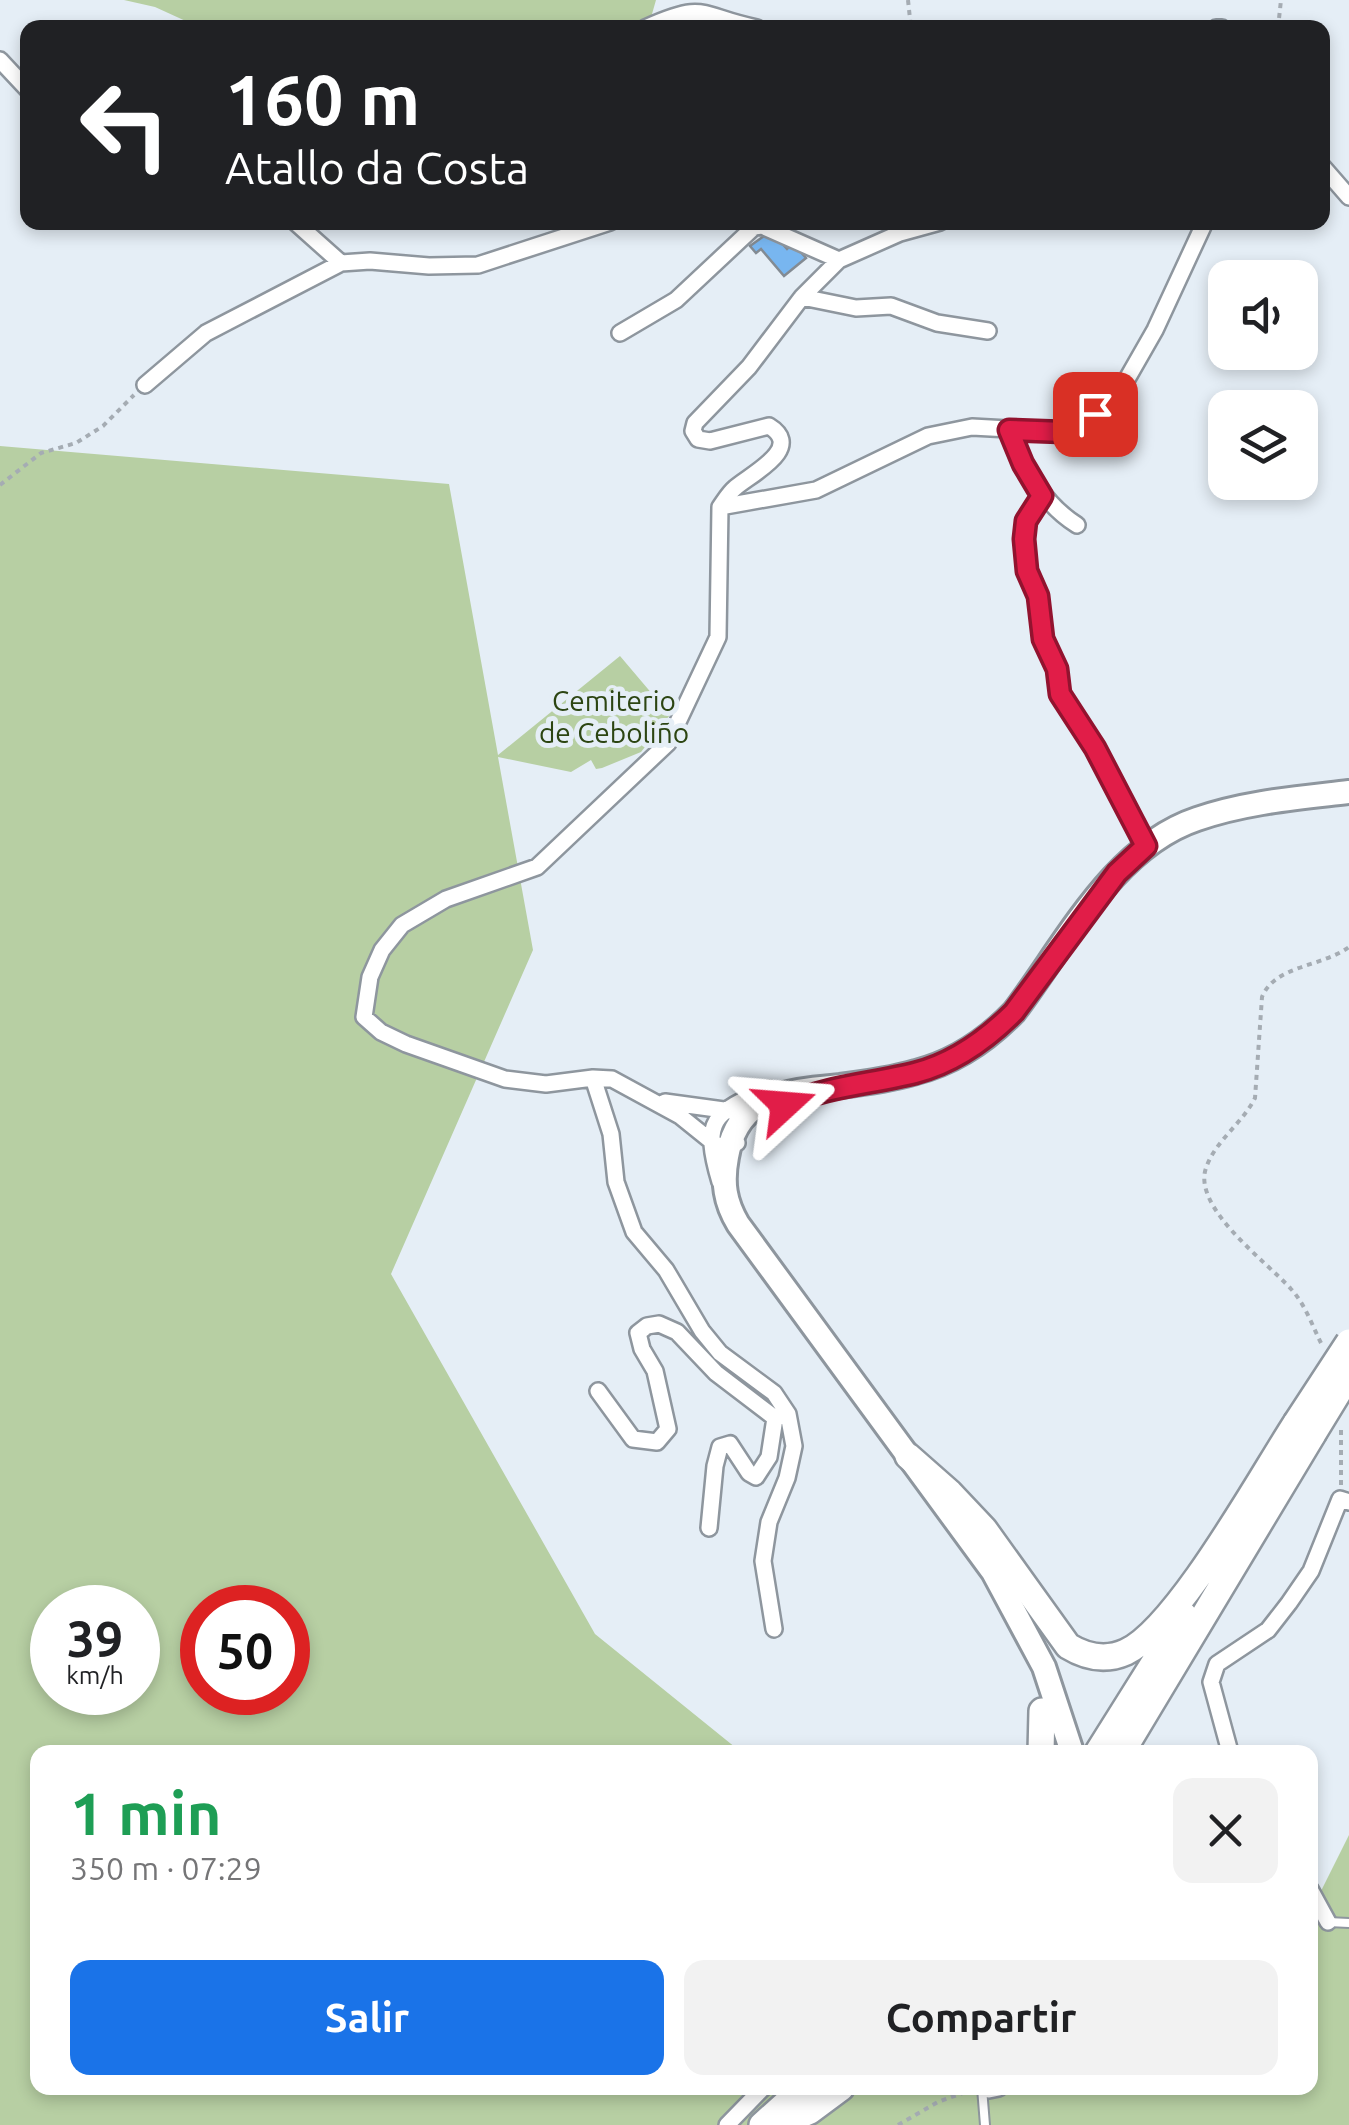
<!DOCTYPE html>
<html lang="es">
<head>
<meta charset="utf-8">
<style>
	body { margin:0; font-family:Ubuntu,sans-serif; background:#f2f2f2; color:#202124; height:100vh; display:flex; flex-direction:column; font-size:38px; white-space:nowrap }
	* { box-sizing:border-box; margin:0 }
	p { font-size:32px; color:#757577 }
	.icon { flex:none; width:55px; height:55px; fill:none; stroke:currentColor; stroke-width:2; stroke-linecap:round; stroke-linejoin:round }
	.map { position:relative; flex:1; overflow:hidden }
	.panel { position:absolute; left:30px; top:1745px; width:1288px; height:350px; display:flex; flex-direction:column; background:#fff; border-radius:20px; box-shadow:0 5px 15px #0003 }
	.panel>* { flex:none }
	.banner { position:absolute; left:20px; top:20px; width:1310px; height:210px; border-radius:20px; box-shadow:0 5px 15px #0003; background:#202124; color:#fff; overflow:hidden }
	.buttons { position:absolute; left:1208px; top:260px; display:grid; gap:20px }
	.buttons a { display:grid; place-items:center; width:110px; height:110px; border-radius:20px; background:#fff; box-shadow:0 5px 15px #0003; font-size:50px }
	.speed { position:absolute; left:30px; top:1585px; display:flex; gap:20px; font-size:50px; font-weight:700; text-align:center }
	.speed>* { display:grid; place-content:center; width:130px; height:130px; border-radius:50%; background:#fff; box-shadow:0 5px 15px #0003; line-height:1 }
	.speed small { font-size:25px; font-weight:400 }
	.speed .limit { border:15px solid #d22; background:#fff; color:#111 }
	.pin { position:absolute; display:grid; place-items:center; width:85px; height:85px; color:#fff; margin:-42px; border-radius:20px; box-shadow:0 5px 15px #0006 }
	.me { position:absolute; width:110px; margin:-55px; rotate:71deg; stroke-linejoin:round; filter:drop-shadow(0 0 8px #0008) }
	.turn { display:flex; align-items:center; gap:35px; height:210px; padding:0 40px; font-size:45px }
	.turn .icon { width:130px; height:130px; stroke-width:2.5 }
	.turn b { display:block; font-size:70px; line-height:85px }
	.round { display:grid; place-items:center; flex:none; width:105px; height:105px; border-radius:20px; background:#f2f2f2 }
	.overview { display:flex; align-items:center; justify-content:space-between; height:170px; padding:0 40px }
	h1 { font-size:60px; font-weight:600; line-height:75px; color:#1e9e55 }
	.action { display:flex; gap:20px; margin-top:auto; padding:20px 40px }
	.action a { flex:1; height:115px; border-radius:20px; background:#1a73e8; color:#fff; font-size:40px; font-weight:600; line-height:115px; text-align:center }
	.action a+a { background:#f2f2f2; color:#202124 }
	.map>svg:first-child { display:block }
	.green { fill:#b7cfa3; fill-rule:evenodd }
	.building { fill:#78b6f0; stroke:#838b93; stroke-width:2.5 }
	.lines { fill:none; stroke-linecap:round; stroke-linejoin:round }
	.service-casing { stroke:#8e969e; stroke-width:12 }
	.minor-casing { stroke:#8e969e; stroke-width:20 }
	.secondary-casing { stroke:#8e969e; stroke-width:28 }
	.primary-casing { stroke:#8e969e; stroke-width:30 }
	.path { stroke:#a5acb3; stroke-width:4; stroke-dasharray:5 5; stroke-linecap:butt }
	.service { stroke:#fff; stroke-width:8 }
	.minor { stroke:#fff; stroke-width:15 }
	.secondary { stroke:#fff; stroke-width:22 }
	.primary { stroke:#fff; stroke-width:25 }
	.primary-bridge-casing { stroke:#8e969e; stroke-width:30; stroke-linecap:butt }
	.primary-bridge { stroke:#fff; stroke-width:25 }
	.route-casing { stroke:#92132f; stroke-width:25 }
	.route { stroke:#e11d48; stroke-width:18 }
	.labels { text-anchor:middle; stroke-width:10; stroke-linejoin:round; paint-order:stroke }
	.park-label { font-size:28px; fill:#2c4512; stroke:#e5eef6 }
</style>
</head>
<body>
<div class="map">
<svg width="1349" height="2125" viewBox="0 0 1349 2125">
	<rect width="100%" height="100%" fill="#e5eef6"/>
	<path class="green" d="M124,0H656L648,28H201L155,7Z
		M0,446L449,484L498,755L620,656L670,715L641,752L602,768L596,769L591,760L571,772L498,757L533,950L391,1274L595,1634L741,1752H38V2088H1310V1913L1349,1835V2125H0ZM52,1608H138V1692H52ZM202,1608H288V1692H202Z"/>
	<path class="building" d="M771,231L787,249L793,243L806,258L784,276L761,249L756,253L750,246Z"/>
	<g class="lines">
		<g class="service-casing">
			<path id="service" d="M1328,1922L1349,1923
				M982,2088L985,2125"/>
		</g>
		<g class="minor-casing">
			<path id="minor" d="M645,28C707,0 698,16 757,28
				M1216,28H1222
				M0,60L28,90
				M1322,166L1349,197
				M295,222L341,263
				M839,260L900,233L940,222
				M802,297L856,308L891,306L937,323L988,331
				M620,333L676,300L754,227
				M145,385L206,333L341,263L370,261L429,266L478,265L610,222
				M1009,430C1025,469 1042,503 1077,525
				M1041,495L1026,521L1024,539L1027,571L1039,596L1043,639L1057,669L1060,694L1095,748L1146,846
				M720,507L718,637L668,743L537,867L446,899L402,925L382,950L370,977L364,1017L381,1032L406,1044L505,1079L546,1084L593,1078L612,1079L680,1116L716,1145L729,1146L737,1143
				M720,507L816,490L928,436L972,427L1063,432L1095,414L1123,386L1155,330L1205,222
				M720,507C725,500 729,493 735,488C751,474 805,448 769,426L710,441L698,439L693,431L695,423L749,367L802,297L839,260L762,226L754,227L746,222
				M593,1078L611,1134L616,1182L634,1232L666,1270L702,1331L720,1353L774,1393L788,1414L794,1446L787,1478L769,1522L763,1561L774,1629
				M665,1102L731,1111
				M720,1182C702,1121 712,1112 769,1089
				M598,1391L633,1439L657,1442L668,1429L655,1371L642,1349L638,1333L647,1326L659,1324L677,1332L716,1373L775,1418L788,1414
				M709,1528L715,1466L720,1447L730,1444L749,1473L756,1477L769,1457L775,1418
				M1230,1752L1211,1682L1217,1664L1268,1630L1289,1603L1311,1571L1340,1499L1349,1502
				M1310,1889L1328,1922
				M985,2088L989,2090L999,2088
				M727,2125L763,2088"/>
		</g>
		<g class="secondary-casing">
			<path id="secondary" d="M1072,1752L1044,1667L993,1572L738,1224C725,1202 722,1183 727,1157C738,1094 787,1091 840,1086C865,1083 892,1079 916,1072C955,1062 987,1040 1014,1012C1065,945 1113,847 1197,819C1246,802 1298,798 1349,792"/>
		</g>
		<g class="primary-casing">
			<path id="primary" d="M908,1456L950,1493L984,1529L1068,1646C1086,1657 1106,1661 1126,1652C1178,1628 1262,1475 1296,1423
				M1041,1752L1042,1711
				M1098,1752L1184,1615
				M1122,1752L1313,1434
				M792,2119L810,2111L841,2088
				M762,2125L803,2088"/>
		</g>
		<path class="path" d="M908,0L911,28
			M1278,28L1281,0
			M0,485L41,453L76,443L103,426L134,395
			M1321,1343C1312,1325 1305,1304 1291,1289C1267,1262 1192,1208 1206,1168C1215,1141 1242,1124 1255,1098L1262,997C1275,965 1322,967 1349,947
			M1341,1485V1429
			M898,2125L938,2102L968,2091"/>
		<use href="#service" class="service"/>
		<use href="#minor" class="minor"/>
		<use href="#secondary" class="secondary"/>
		<use href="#primary" class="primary"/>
		<g class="primary-bridge-casing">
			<path id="primary-bridge" d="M1296,1423L1349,1342
				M1313,1434L1349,1375"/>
		</g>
		<use href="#primary-bridge" class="primary-bridge"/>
	</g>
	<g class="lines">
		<g class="route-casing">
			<path id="route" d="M785,1105C827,1086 871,1084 915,1073C954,1063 986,1040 1014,1012L1117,873L1146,846L1095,748L1060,694L1057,669L1043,639L1038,596L1027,571L1024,539L1026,521L1042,496L1023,464L1009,430L1064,432L1095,414"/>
		</g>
		<use href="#route" class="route"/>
	</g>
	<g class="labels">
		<g class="park-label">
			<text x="614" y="711">Cemiterio<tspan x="614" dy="32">de Ceboliño</tspan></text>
		</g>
	</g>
</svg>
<div class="buttons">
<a><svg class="icon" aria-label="sound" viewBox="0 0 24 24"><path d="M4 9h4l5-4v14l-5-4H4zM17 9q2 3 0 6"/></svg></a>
<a><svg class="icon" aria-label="layers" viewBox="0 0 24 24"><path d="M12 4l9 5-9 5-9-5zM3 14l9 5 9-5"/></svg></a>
</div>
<div class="speed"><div>39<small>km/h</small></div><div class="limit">50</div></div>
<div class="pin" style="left:1095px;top:414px;background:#d93025"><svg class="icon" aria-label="arrive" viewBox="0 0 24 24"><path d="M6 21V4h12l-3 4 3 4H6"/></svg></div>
<svg class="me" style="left:785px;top:1105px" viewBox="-20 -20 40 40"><path d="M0-17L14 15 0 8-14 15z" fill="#e11d48" stroke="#fff" stroke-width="4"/></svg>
<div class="banner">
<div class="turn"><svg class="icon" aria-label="left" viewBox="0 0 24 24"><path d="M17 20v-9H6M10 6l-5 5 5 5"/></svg><div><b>160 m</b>Atallo da Costa</div></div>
</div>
<section class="panel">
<div class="overview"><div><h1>1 min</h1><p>350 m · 07:29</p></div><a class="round"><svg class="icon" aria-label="close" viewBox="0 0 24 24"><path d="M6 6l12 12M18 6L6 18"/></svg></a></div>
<div class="action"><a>Salir</a><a>Compartir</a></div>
</section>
</div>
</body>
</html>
